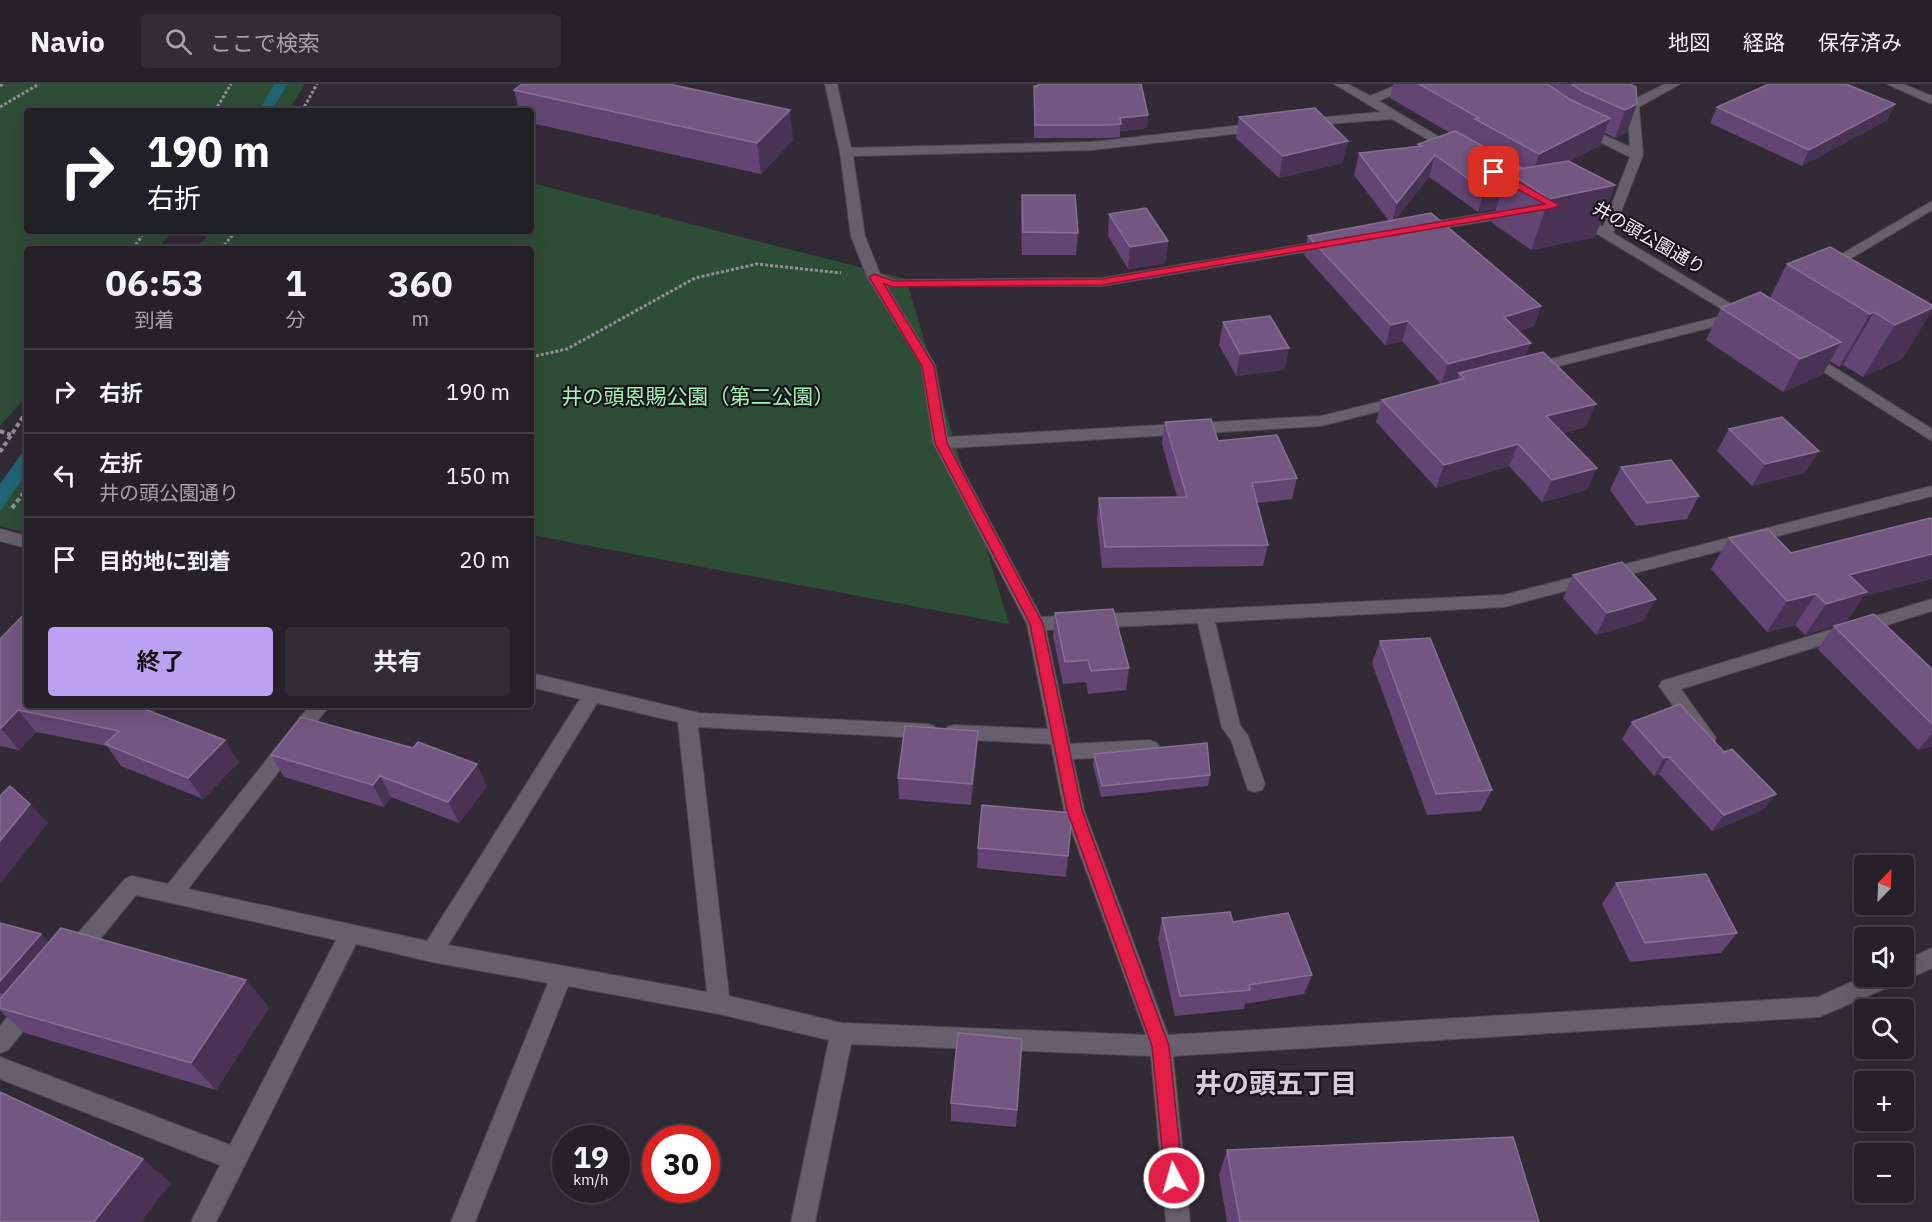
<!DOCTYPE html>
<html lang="ja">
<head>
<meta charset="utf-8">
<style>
	body { margin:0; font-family:"IBM Plex Sans","Noto Sans JP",sans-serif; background:#322d34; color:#f1f3f6; height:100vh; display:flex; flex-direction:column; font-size:22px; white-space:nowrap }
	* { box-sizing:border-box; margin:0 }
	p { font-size:20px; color:#a4a3a8 }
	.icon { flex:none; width:33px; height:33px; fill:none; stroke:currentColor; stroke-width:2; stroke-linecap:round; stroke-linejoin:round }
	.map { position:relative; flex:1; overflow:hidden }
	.sheet { position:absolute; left:24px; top:162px; width:510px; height:462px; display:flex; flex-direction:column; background:#262028; border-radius:6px; box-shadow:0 6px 24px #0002,0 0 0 2px #423e45 }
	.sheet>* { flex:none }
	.banner { position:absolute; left:24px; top:24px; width:510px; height:126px; border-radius:6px; box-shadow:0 6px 24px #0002,0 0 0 2px #423e45; background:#202124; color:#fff; overflow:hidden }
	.needle { width:39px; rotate:23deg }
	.buttons { position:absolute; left:1854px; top:771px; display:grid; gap:12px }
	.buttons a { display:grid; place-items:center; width:60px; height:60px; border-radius:6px; background:#262028; box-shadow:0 6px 24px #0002,0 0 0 2px #423e45; font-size:30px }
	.speed { position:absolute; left:552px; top:1041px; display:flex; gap:12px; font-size:30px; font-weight:700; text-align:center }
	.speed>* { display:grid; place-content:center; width:78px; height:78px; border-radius:50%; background:#262028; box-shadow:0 6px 24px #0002,0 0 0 2px #423e45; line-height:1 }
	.speed small { font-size:15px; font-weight:400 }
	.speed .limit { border:9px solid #d22; background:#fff; color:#111 }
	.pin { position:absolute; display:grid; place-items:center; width:51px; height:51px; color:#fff; margin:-26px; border-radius:12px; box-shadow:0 3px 9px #0006 }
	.me { position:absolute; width:66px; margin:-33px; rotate:354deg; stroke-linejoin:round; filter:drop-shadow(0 0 4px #0008) }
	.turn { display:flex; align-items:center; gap:21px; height:126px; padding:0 24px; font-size:27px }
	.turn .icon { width:78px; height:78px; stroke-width:2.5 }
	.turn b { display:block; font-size:42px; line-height:51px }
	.eta { display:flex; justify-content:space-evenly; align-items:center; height:102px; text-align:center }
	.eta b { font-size:36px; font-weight:700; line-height:42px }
	.cta { display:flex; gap:12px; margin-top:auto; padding:12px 24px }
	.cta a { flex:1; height:69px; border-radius:6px; background:#bca0f2; color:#111; font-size:24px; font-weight:700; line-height:69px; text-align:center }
	.cta a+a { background:#322d34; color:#f1f3f6 }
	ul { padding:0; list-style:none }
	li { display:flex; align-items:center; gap:18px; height:84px; padding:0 24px; border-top:2px solid #423e45 }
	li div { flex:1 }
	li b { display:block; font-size:22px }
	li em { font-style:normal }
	header { display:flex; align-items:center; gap:36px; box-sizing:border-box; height:84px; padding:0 30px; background:#262028; border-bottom:2px solid #423e45 }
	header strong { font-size:28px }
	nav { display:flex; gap:33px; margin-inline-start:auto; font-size:21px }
	.search { width:420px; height:54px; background:#322d34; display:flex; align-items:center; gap:15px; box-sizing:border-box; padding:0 21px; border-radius:6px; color:#a4a3a8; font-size:22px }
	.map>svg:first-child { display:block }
	.green { fill:#2d4d36 }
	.water { fill:#216573 }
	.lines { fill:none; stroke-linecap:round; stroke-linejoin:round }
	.minor-casing { stroke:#4e4852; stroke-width:2 }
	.path-far1 { stroke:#928d96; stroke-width:3; stroke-dasharray:3 2; stroke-linecap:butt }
	.path { stroke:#928d96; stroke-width:4; stroke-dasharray:4.5 3; stroke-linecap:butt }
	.minor { fill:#675f6c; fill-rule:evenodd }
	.wall { fill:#624573 }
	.shaded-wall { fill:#483355 }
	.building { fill:#725781; stroke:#866f94; stroke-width:1.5 }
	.route { fill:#e11d48; stroke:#92132f; stroke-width:1.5 }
	.labels { text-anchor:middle; stroke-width:4.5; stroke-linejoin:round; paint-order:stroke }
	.far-street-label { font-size:18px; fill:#f4f0f7; stroke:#18151a }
	.park-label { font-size:21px; fill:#9ff3b5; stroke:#18151a }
	.near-neighbourhood-label { font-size:27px; font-weight:bold; fill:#d5ccdb; stroke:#18151a }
</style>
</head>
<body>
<header>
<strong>Navio</strong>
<div class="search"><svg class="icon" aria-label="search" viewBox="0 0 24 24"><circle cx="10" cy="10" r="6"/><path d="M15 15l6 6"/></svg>ここで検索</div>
<nav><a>地図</a><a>経路</a><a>保存済み</a></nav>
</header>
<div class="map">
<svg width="1932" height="1138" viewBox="0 0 1932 1138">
	<rect width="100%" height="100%" fill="#322b36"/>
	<path class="green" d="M0,0H305L288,27H27V147H172L158,165H27V312L0,342Z
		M531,99L906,195L1009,540L531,451V165H196L211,147H531Z
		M27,368V449L0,442V401Z"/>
	<path class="water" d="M274,0H287L272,27H259Z
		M27,362V389L0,427V400Z"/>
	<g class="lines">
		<g class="minor-casing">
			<path id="minor" d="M825,0H837L851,64L1092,58L1260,39L1266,43L1260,47L1092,66L853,72L865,152L880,190L895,196L1102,194L1328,156L1335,160L1328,164L1102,202H887L935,281L948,353L1321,332L1403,312L1411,317L1408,320L1321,342L951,364L1041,533L1504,511L1932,402V412L1504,523L1215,538L1240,641L1248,652L1265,700L1262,706L1255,708L1248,706L1231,656L1222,644L1198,539L1046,546L1070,660L1150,656L1157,659L1160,664L1157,669L1150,672L1073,675L1084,726L1168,951L1818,913L1865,892H1904V877L1932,864V884L1904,897L1899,895L1898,899L1819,933L1173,972L1190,1138H1166L1151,972L851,960L815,1138H791L829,956L719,930L568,902L475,1138H451L548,899L432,878L356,860L216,1138H191L220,1081L0,995V973L230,1061L336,856L136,811L83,876L75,879L67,876L64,869L67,862L125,795L132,792L168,800L310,621H330L188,805L427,857L580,615L531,603V589L699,629L927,640L934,642L936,647L934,652L927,654L698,643L729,912L842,939L1146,951L1064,726L1051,660L954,655L947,653L945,648L947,643L954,641L1048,645L1027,540L933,359L921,281L867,193L851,152L840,68ZM597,619L678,638L707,908L448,861Z
				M1334,0H1348L1370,12L1399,0H1415L1379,17L1461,66L1455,70L1451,69L1392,35L1302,42L1300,39L1306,35L1381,28Z
				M1612,0H1624L1635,15L1665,0H1680L1639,23L1643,71L1613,149L1753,233L1751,236H1740L1532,289L1527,287L1525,284L1527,281L1730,230L1569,133L1571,130H1581L1603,143L1630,73L1576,46L1578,43H1586L1630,63L1627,21Z
				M1887,0H1903L1932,12V20Z
				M1932,117V126L1830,187L1825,188L1818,184Z
				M1517,124L1522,125L1524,128L1522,131L1420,148L1413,144L1420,140Z
				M1805,265L1932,345V357L1800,273L1798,270L1800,267Z
				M0,445L27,452V464L0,457Z
				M1932,515V527L1681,605L1716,654L1714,659L1707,662L1700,659L1659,602L1662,597Z
				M30,912L38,915L41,922L38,929L8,966L0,969V942L22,915Z"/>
		</g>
		<path class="path-far1" d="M0,2L3,0
			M0,23L39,0
			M215,27L231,0
			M302,27L317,0
			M133,165L145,147
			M221,165L236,147
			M531,273L567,265L695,194L757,180L841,189"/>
		<path class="path" d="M0,347L11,351
			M0,368L27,327
			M12,424L27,405"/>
		<use href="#minor" class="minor"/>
	</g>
	<path class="wall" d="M1037,0H1141L1148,31L1147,44L1120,47V53L1108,54H1034V2H1037Z
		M1393,0H1630L1637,20L1627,48L1615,54L1605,49L1600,62L1569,77L1615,101L1595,153L1531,166L1491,138L1496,125L1478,128L1429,93L1395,136L1541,222L1534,242L1518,247L1526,272L1586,343L1562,349L1597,384L1587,406L1542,418L1509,382L1436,404L1376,338L1382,316L1441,300L1402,257L1385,261L1304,171L1308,152L1389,137L1354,91L1359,69L1417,63L1418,60L1450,49L1390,14Z
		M514,6L793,56L761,90L531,39V27H519Z
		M1895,20L1887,36L1802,82L1710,39L1717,23Z
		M1239,33L1343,79L1279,94L1236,54Z
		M1022,111L1078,149L1076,171H1022L1021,133Z
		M1109,130L1168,157L1165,179L1128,185L1108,152Z
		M1787,180L1932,221L1902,275L1863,293L1843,281L1839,283L1830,277L1823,290L1783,308L1706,256L1721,224L1770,214Z
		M1223,238L1289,264L1284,286L1236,292L1219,261Z
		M1165,338L1218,357L1297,394L1292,415L1257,419L1268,461L1263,482L1102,484L1097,435L1099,414L1177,413L1162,360Z
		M1729,345L1819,367L1805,389L1752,402L1717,367Z
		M1621,383L1699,412L1687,435L1636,442L1610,406Z
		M1729,454L1791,469L1863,513L1845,539L1932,585V662L1918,666L1818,565L1834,542L1805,551L1795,541L1767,548L1711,485Z
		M1573,491L1656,515L1643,537L1596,551L1563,514Z
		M1055,529L1129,584L1126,606L1088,610L1086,598L1063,600L1053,552Z
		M0,555L27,621L155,627L154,629L239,678L203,715L121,682L107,662L36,648L19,666L0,662Z
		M1380,557L1492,706L1481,727L1427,731L1372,579Z
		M1632,638L1724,668L1763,726L1712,747L1659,690L1654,692L1622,655Z
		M413,664L487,702L459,739L391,713L384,723L284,693L271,671Z
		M977,669L971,721L899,715L898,694Z
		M1094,670L1210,691L1208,702L1101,713L1093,681Z
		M1072,729L1066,793L977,784L978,764Z
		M1616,799L1737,849L1721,869L1630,878L1602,820Z
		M1162,834L1233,838L1312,891L1304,910L1245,920L1244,925L1175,932L1158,855Z
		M0,839L41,850L48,858L246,896L269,924L216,1006L25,949L0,927Z
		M1022,955L1016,1043L951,1037V1019Z
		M1227,1066L1539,1138H1227L1219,1091Z"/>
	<path class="shaded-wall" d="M1637,20L1627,48L1615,54L1625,26Z
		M1895,20L1887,36L1802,82L1809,66Z
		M790,26L793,56L761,90L757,59Z
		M1148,31L1147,44L1120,47V34Z
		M1610,34L1600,62L1530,98L1539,70Z
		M1348,57L1343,79L1279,94L1283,72Z
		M1435,71L1429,93L1391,141L1397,119Z
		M1615,101L1595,153L1531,166L1549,115Z
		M1503,103L1496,125L1478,128L1484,106Z
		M1168,157L1165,179L1128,185L1130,163Z
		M1541,222L1534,242L1497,253L1504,233Z
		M1932,224V227L1902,275L1863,293L1895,241Z
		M1874,228L1843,281L1839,283L1870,230Z
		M1408,237L1402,257L1385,261L1391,241Z
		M1841,258L1823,290L1783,308L1800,275Z
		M1531,259L1523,279L1459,289L1457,296L1441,300L1448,280Z
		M1289,264L1284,286L1236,292L1240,270Z
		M1596,320L1586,343L1537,355L1546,332Z
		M1518,360L1509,382L1436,404L1444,381Z
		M1819,367L1805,389L1752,402L1765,380Z
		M1597,384L1587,406L1542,418L1552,396Z
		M1932,470V495L1863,513L1845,539L1805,551L1826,520L1849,491Z
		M1816,510L1795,541L1767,548L1787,517Z
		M1656,515L1643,537L1596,551L1607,529Z
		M130,621H150L155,627L144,641Z
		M18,626L36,648L19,666L1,644Z
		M978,647L977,669L971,721L972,700Z
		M1932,650V662L1918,666Z
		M225,656L239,678L203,715L188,694Z
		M1669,673L1659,690L1654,692L1664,674Z
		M477,680L487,702L459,739L448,718Z
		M380,692L391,713L384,723L373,701Z
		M1776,710L1763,726L1712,747L1724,731Z
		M30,720L48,739L0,800V757Z
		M41,850L59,869L15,921L0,908V897Z
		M246,896L269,924L216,1006L191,979Z
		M143,1075L171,1099L141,1138H94Z"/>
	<path class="building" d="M522,0H669L790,26L757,59L514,6Z
		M1038,0H1141L1148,31L1120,34L1121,40L1109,41H1035L1034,2H1038Z
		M1419,0H1547L1571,16L1610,34L1539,70L1475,35L1479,34Z
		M1571,0H1630L1636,3L1637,20L1625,26L1582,7Z
		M1769,0H1846L1895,20L1809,66L1717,23Z
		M1315,24L1348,57L1283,72L1239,33Z
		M1455,47L1522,84L1508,87L1503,103L1484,106L1435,71L1397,119L1359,69L1422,62L1418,60Z
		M1568,77L1615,101L1549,115L1508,87Z
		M1022,111H1075L1078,149L1023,148Z
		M1146,124L1168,157L1130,163L1109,130Z
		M1431,129L1541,222L1504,233L1531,259L1448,280L1408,237L1391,241L1308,152Z
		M1830,163L1932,221V224L1895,241L1874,228L1870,230L1787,180Z
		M1760,208L1841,258L1800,275L1721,224Z
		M1270,232L1289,264L1240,270L1223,238Z
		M1543,268L1596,320L1546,332L1597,384L1552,396L1518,360L1444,381L1382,316L1464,294L1459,289Z
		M1782,333L1819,367L1765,380L1729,345Z
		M1211,335L1218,357L1277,351L1297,394L1252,399L1268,461L1105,463L1099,414L1187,413L1165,338Z
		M1671,376L1699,412L1647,419L1621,383Z
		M1930,434L1932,435V470L1849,491L1867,508L1826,520L1816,510L1787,517L1729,454L1768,445L1791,469Z
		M1622,478L1656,515L1607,529L1573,491Z
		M1113,525L1129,584L1091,587L1088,576L1065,578L1055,529Z
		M27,527V581L25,583H27V621H134L225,656L188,694L105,660L119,647L18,626L1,644H0V555Z
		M1874,530L1932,585V640L1834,542Z
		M1430,554L1492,706L1436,710L1380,557Z
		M1680,620L1724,668L1732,665L1776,710L1724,731L1669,673L1664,674L1632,638Z
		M301,633L413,664L418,658L477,680L448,718L380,692L373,701L271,671Z
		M905,642L978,647L972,700L898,694Z
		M1207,659L1210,691L1102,702L1094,670Z
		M10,702L30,720L0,757V712Z
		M982,721L1072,729L1068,772L978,764Z
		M1706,790L1737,849L1645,859L1616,799Z
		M1230,828L1233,838L1288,829L1312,891L1249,901L1250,906L1180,912L1162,834Z
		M0,839L41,850L0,897Z
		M61,844L246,896L191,979L0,924V915Z
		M958,949L1022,955L1017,1026L951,1019Z
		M0,1008L143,1075L94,1138H0Z
		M1513,1053L1539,1138H1240L1227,1066Z"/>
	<path class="route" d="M1490,86H1497L1559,121L1554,124L1102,201L893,203L884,200L934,282L947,359L1043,540L1082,726L1169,962L1183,1094L1180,1100L1174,1103L1167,1100L1165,1094L1152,962L1067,726L1030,540L935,359L922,282L869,193L874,190L894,197L1102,195L1545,120L1490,90Z"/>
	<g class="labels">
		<g class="far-street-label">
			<text transform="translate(1649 154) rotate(30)" y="6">井の頭公園通り</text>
		</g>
		<g class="park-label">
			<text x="698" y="320">井の頭恩賜公園（第二公園）</text>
		</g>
		<g class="near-neighbourhood-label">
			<text x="1276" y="1009">井の頭五丁目</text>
		</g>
	</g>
</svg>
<div class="buttons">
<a><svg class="needle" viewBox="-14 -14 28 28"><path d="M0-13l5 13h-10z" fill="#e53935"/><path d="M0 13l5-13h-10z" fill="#a4a3a8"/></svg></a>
<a><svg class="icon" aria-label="sound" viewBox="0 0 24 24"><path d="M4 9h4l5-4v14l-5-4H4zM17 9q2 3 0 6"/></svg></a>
<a><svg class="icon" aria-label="search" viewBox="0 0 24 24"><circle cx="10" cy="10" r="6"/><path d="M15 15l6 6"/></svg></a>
<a>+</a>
<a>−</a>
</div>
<div class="speed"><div>19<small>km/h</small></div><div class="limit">30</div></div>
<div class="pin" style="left:1494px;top:88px;background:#d93025"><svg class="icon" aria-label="arrive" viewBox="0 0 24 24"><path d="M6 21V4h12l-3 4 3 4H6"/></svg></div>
<svg class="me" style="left:1174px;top:1094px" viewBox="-20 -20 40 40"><circle r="17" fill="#e11d48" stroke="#fff" stroke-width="3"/><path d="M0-11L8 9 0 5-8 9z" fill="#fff"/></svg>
<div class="banner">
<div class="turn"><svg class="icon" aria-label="right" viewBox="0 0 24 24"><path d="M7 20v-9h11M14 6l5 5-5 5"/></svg><div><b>190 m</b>右折</div></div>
</div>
<section class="sheet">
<div class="eta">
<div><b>06:53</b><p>到着</p></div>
<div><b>1</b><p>分</p></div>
<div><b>360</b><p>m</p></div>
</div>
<ul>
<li><svg class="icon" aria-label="right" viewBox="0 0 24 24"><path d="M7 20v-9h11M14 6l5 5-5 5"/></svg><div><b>右折</b></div><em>190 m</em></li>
<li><svg class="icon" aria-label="left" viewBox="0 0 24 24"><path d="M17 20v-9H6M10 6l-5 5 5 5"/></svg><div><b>左折</b><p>井の頭公園通り</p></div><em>150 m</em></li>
<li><svg class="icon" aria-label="arrive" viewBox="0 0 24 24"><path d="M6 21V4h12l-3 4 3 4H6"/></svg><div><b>目的地に到着</b></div><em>20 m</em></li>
</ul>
<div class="cta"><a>終了</a><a>共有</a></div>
</section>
</div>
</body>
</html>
